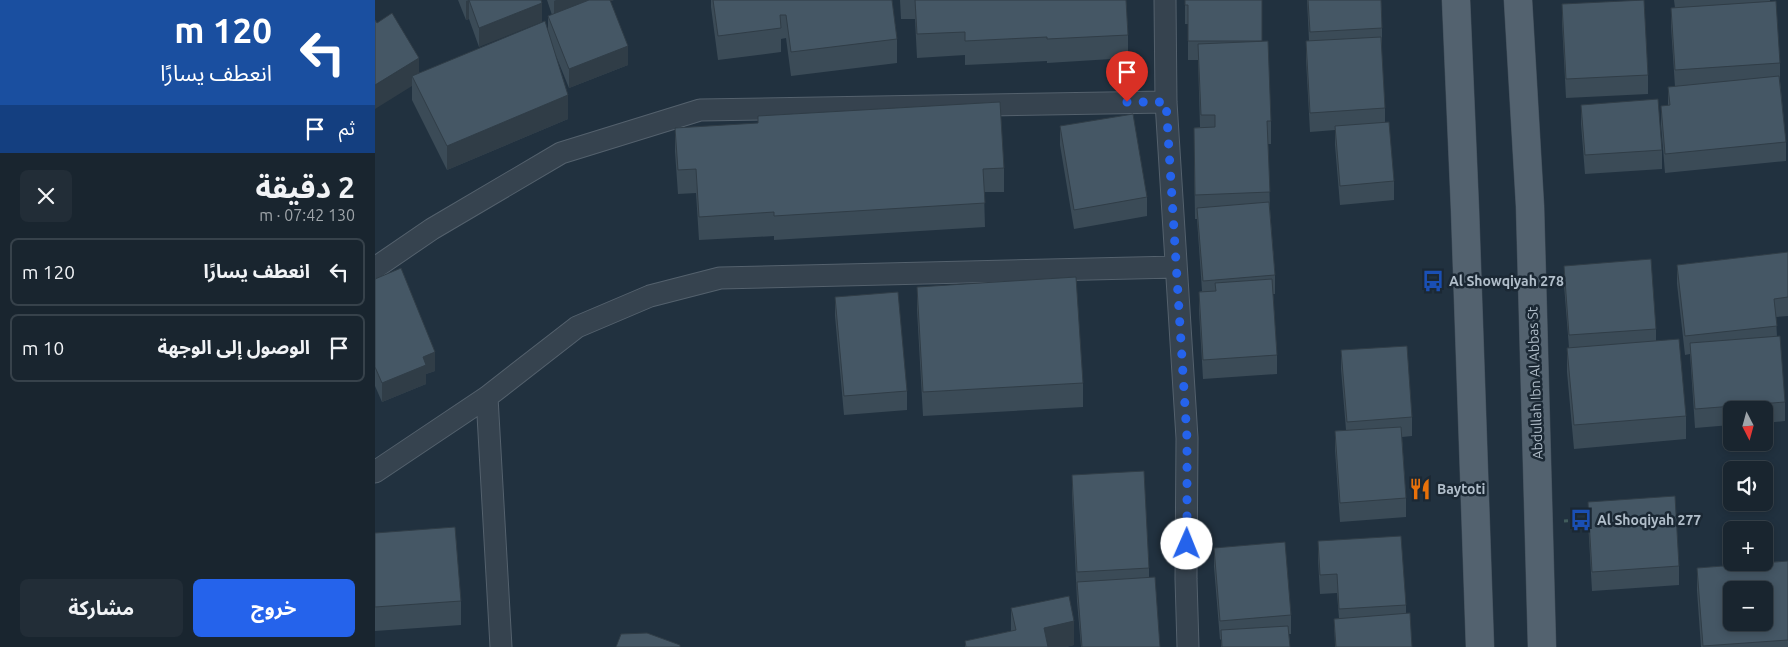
<!DOCTYPE html>
<html lang="ar">
<head>
<meta charset="utf-8">
<style>
	body { margin:0; font-family:Ubuntu,"Noto Sans Arabic",sans-serif; background:#222d37; color:#f1f3f6; direction:rtl; height:100vh; display:flex; flex-direction:column; font-size:19px; white-space:nowrap }
	* { box-sizing:border-box; margin:0 }
	p { font-size:16px; color:#9fa5aa }
	.icon { flex:none; width:28px; height:28px; fill:none; stroke:currentColor; stroke-width:2; stroke-linecap:round; stroke-linejoin:round }
	.map { position:relative; flex:1; overflow:hidden; direction:ltr }
	.details { display:flex; flex-direction:column; background:#19252f; width:375px }
	.details>* { flex:none }
	.guide { background:#1a4fa0; color:#fff; overflow:hidden }
	.needle { width:32px; rotate:174deg }
	.buttons { position:absolute; left:1348px; top:401px; display:grid; gap:10px }
	.buttons a { display:grid; place-items:center; width:50px; height:50px; border-radius:8px; background:#19252f; box-shadow:0 2px 8px #0003,0 0 0 1px #37424b; font-size:25px }
	.pin { position:absolute; display:grid; place-items:center; width:42px; height:42px; color:#fff; margin:-51px -21px; border-radius:50% 50% 50% 0; rotate:-45deg; box-shadow:0 0 5px #0007 }
	.pin .icon { rotate:45deg }
	.me { position:absolute; width:55px; margin:-28px; rotate:1deg; stroke-linejoin:round; filter:drop-shadow(0 0 4px #0008) }
	.turn { display:flex; align-items:center; gap:18px; height:105px; padding:0 20px; font-size:22px }
	.turn .icon { width:65px; height:65px; stroke-width:2.5 }
	.turn b { display:block; font-size:35px; line-height:42px }
	.then { display:flex; align-items:center; height:48px; padding:0 20px; background:#0003; gap:10px; font-size:19px }
	.round { display:grid; place-items:center; flex:none; width:52px; height:52px; border-radius:8px; background:#222d37 }
	.headline { display:flex; align-items:center; justify-content:space-between; height:85px; padding:0 20px }
	h1 { font-size:30px; font-weight:700; line-height:38px }
	.button { display:flex; gap:10px; margin-top:auto; padding:10px 20px }
	.button a { flex:1; height:58px; border-radius:8px; background:#2563eb; color:#fff; font-size:20px; font-weight:700; line-height:58px; text-align:center }
	.button a+a { background:#222d37; color:#f1f3f6 }
	ul { padding:0; list-style:none }
	li { display:flex; align-items:center; gap:15px; height:68px; margin:0 10px 8px; padding:0 10px; border:2px solid #37424b; border-radius:8px }
	li div { flex:1 }
	li b { display:block; font-size:19px }
	li em { font-style:normal }
	main { display:flex; flex:1; min-height:0 }
	.map>svg:first-child { display:block }
	.lines { fill:none; stroke-linecap:round; stroke-linejoin:round }
	.street-casing { stroke:#54616d; stroke-width:23 }
	.primary-casing { stroke:#3f4c58; stroke-width:29 }
	.path { stroke:#415c5c; stroke-width:3; stroke-dasharray:4 4; stroke-linecap:butt }
	.street { stroke:#36434f; stroke-width:21 }
	.primary { stroke:#53626f; stroke-width:28 }
	.wall { fill:#3b4b57 }
	.shaded-wall { fill:#303d47 }
	.building { fill:#455765; stroke:#303d47; fill-rule:evenodd }
	.route { stroke:#2563eb; stroke-width:9; stroke-dasharray:0 16.2 }
	.labels { text-anchor:middle; stroke-width:5; stroke-linejoin:round; paint-order:stroke }
	.poi-label { font-size:14px; font-weight:bold; fill:#b1beca; stroke:#1b2834; text-anchor:start }
	.street-label { font-size:14px; fill:#b1beca; stroke:#1b2834 }
</style>
</head>
<body>
<main>
<div class="map">
<svg width="1413" height="647" viewBox="0 0 1413 647">
	<rect width="100%" height="100%" fill="#21313f"/>
	<g class="lines">
		<g class="street-casing">
			<path id="street" d="M790,0L791,102L812,438L811,579L813,647
				M0,268L57,229L186,153L325,110L791,102
				M112,397L126,647
				M0,472L112,397L202,327L275,296L345,278L801,267"/>
		</g>
		<g class="primary-casing">
			<path id="primary" d="M1081,0L1090,210L1105,647
				M1143,0L1155,206L1167,647"/>
		</g>
		<path class="path" d="M1058,281H1067
			M1189,521L1206,520"/>
		<use href="#street" class="street"/>
		<use href="#primary" class="primary"/>
	</g>
	<path class="wall" d="M83,0H166L104,47L94,19L91,20Z
		M172,0H239L235,1L253,65L194,88L179,51L193,119L72,170L37,100V86L2,23L44,73L173,30V16L177,15Z
		M336,0H517L522,39V63L416,76L411,38L406,39V52L343,60L336,7Z
		M525,0H751L753,35V58L672,63V61L590,65V55L542,58L540,19H526Z
		M810,0L887,42L896,121V144H893L895,209L900,275V294H898L902,355V374L828,379L824,311V292L827,291L822,219H820L819,151V128L825,127L823,60H813V24H810Z
		M932,0H1006L1007,28V47H1006L1010,108V122L1019,181V200L965,205L960,145V130L935,132L931,60V41H934Z
		M1299,0H1395L1405,63V81L1411,142V161L1290,173L1286,125V106H1293V87H1300L1296,27V8H1300Z
		M1187,4L1273,75V94L1191,98L1187,23Z
		M1206,105L1287,150V169L1210,174L1206,124Z
		M685,126L772,197V216L699,229L685,145Z
		M300,128L629,168V192H609L610,227L399,240V236L324,240L321,193L303,194L300,152Z
		M1413,252V316L1401,317L1402,337L1410,402V421L1389,423V410H1356V425L1320,428L1315,354L1310,355L1302,284V265Z
		M1189,266L1281,329V341L1311,416V439L1199,449L1192,372V348H1194L1189,285Z
		M0,279L60,371L51,374V384L7,402L0,386Z
		M542,287L708,383V407L548,416L542,310Z
		M460,297L532,391V410L469,415L460,316Z
		M966,350L1037,417V436L1027,437L1031,498V517L965,522L960,450V431L971,430L966,369Z
		M697,475L774,568V577L785,647H706L702,601L697,494Z
		M1213,502L1304,566V585L1217,591L1213,521Z
		M0,533L86,601V625L0,631Z
		M943,541L1031,605V614L1037,647H960L959,619L964,618L962,593L945,594L943,560Z
		M839,548L916,615V634H914L915,647H846V639L845,640L839,567Z
		M1413,561V647H1326L1322,591V568Z
		M636,608L699,645L691,647H590V641L636,631Z"/>
	<path class="shaded-wall" d="M94,0V19L91,20V1Z
		M181,0H239L179,20V1Z
		M167,3V22L104,47V28Z
		M253,46V65L194,88V69Z
		M44,58V82L37,76V86L0,109V85Z
		M193,95V119L72,170V146Z
		M60,352V371L51,374V384L7,402V383L48,357Z
		M699,621V645L691,647H669V628Z"/>
	<path class="building" d="M94,0H166L167,3L104,28Z
		M214,0H235L253,46L194,69L173,16Z
		M338,0H517L522,39L416,52L411,15H405L406,28L343,36Z
		M540,0H751L753,35L672,39V37L590,41V32L542,34Z
		M810,0H887V41H813V5H810Z
		M933,0H1006L1007,28L935,32Z
		M1269,0L1273,75L1191,79L1187,4Z
		M1401,1L1405,63L1300,70L1296,8Z
		M17,13L44,58L0,85V20L2,23Z
		M170,21L193,95L72,146L37,76Z
		M1006,37L1010,108L935,113L931,41Z
		M893,41L896,121H892L895,192L820,195L819,128L840,127V115H826L823,44Z
		M1404,76L1411,142L1290,154L1286,106L1295,105L1293,87Z
		M1283,99L1287,150L1210,155L1206,105Z
		M625,102L629,168L608,169L610,203L399,216V212L324,217L321,169L303,170L300,128L383,123V116Z
		M758,114L772,197L699,210L685,126Z
		M1014,122L1019,181L965,186L960,126Z
		M894,202L900,275L828,281L822,208Z
		M1413,252V297L1399,299L1402,326L1310,336L1302,265Z
		M1276,259L1281,329L1194,335L1189,266Z
		M26,268L60,352L48,357L51,365L7,383L0,367V279Z
		M701,277L708,383L548,392L542,287Z
		M897,279L902,355L828,360L824,292L841,291L840,283Z
		M523,292L532,391L469,396L460,297Z
		M1405,336L1410,402L1320,409L1315,343Z
		M1304,339L1311,416L1199,425L1192,348Z
		M1032,346L1037,417L972,422L966,350Z
		M1026,427L1031,498L965,503L960,431Z
		M769,471L774,568L702,572L697,475Z
		M1300,496L1304,566L1217,572L1213,502Z
		M80,527L86,601L0,607V533Z
		M1026,536L1031,605L964,609L962,574L945,575L943,541Z
		M910,542L916,615L845,621L839,548Z
		M1413,561V640L1328,646L1322,568ZM1356,590H1389V622H1356Z
		M780,577L785,647H707L702,582Z
		M694,596L699,621L669,628L673,647H591L590,641L641,630L636,608Z
		M1035,613L1037,647H961L959,619Z
		M913,626L915,647H847L846,630Z
		M272,633L305,645V647H241L246,634Z"/>
	<g class="lines">
		<path class="route" d="M752,102H791L812,438V544"/>
	</g>
	<defs>
		<g id="bus-bare" transform="scale(1.725)"><path d="M-5-6H5V4H4V6H2V4H-2V6H-4V4H-5ZM-3.5-4V0h7V-4ZM-3.5 1.2v1.5H-2V1.2ZM2 1.2v1.5H3.5V1.2Z" fill="#1a4fb4" stroke="#1b2834" stroke-width="2.5" paint-order="stroke"/></g>
		<g id="restaurant-bare" transform="scale(1.725)"><path d="M-5-6h1v4h1v-4h1v4h1v-4h1v5L-1.5 .5V6h-2V.5L-5-1ZM5-6V6H3V1.5H1.5Q1.5-4 5-6Z" fill="#e8710a" stroke="#1b2834" stroke-width="2.5" paint-order="stroke"/></g>
	</defs>
	<g fill-rule="evenodd">
		<use href="#bus-bare" x="1058" y="281"/>
		<use href="#restaurant-bare" x="1045" y="489"/>
		<use href="#bus-bare" x="1206" y="520"/>
	</g>
	<g class="labels">
		<g class="poi-label">
			<text x="1074" y="286">Al Showqiyah 278</text>
			<text x="1062" y="494">Baytoti</text>
			<text x="1222" y="525">Al Shoqiyah 277</text>
		</g>
		<g class="street-label">
			<text transform="translate(1160 383) rotate(-92)" y="5">Abdullah Ibn Al Abbas St</text>
		</g>
	</g>
</svg>
<div class="buttons">
<a><svg class="needle" viewBox="-14 -14 28 28"><path d="M0-13l5 13h-10z" fill="#e53935"/><path d="M0 13l5-13h-10z" fill="#9fa5aa"/></svg></a>
<a><svg class="icon" aria-label="sound" viewBox="0 0 24 24"><path d="M4 9h4l5-4v14l-5-4H4zM17 9q2 3 0 6"/></svg></a>
<a>+</a>
<a>−</a>
</div>
<div class="pin" style="left:752px;top:102px;background:#d93025"><svg class="icon" aria-label="arrive" viewBox="0 0 24 24"><path d="M6 21V4h12l-3 4 3 4H6"/></svg></div>
<svg class="me" style="left:812px;top:544px" viewBox="-20 -20 40 40"><circle r="19" fill="#fff"/><path d="M0-13L10 11 0 6-10 11z" fill="#2563eb"/></svg>
</div>
<section class="details">
<div class="guide">
<div class="turn"><svg class="icon" aria-label="left" viewBox="0 0 24 24"><path d="M17 20v-9H6M10 6l-5 5 5 5"/></svg><div><b>120 m</b>انعطف يسارًا</div></div>
<div class="then">ثم<svg class="icon" aria-label="arrive" viewBox="0 0 24 24"><path d="M6 21V4h12l-3 4 3 4H6"/></svg></div>
</div>
<div class="headline"><div><h1>2 دقيقة</h1><p>130 m · 07:42</p></div><a class="round"><svg class="icon" aria-label="close" viewBox="0 0 24 24"><path d="M6 6l12 12M18 6L6 18"/></svg></a></div>
<ul>
<li><svg class="icon" aria-label="left" viewBox="0 0 24 24"><path d="M17 20v-9H6M10 6l-5 5 5 5"/></svg><div><b>انعطف يسارًا</b></div><em>120 m</em></li>
<li><svg class="icon" aria-label="arrive" viewBox="0 0 24 24"><path d="M6 21V4h12l-3 4 3 4H6"/></svg><div><b>الوصول إلى الوجهة</b></div><em>10 m</em></li>
</ul>
<div class="button"><a>خروج</a><a>مشاركة</a></div>
</section>
</main>
</body>
</html>
